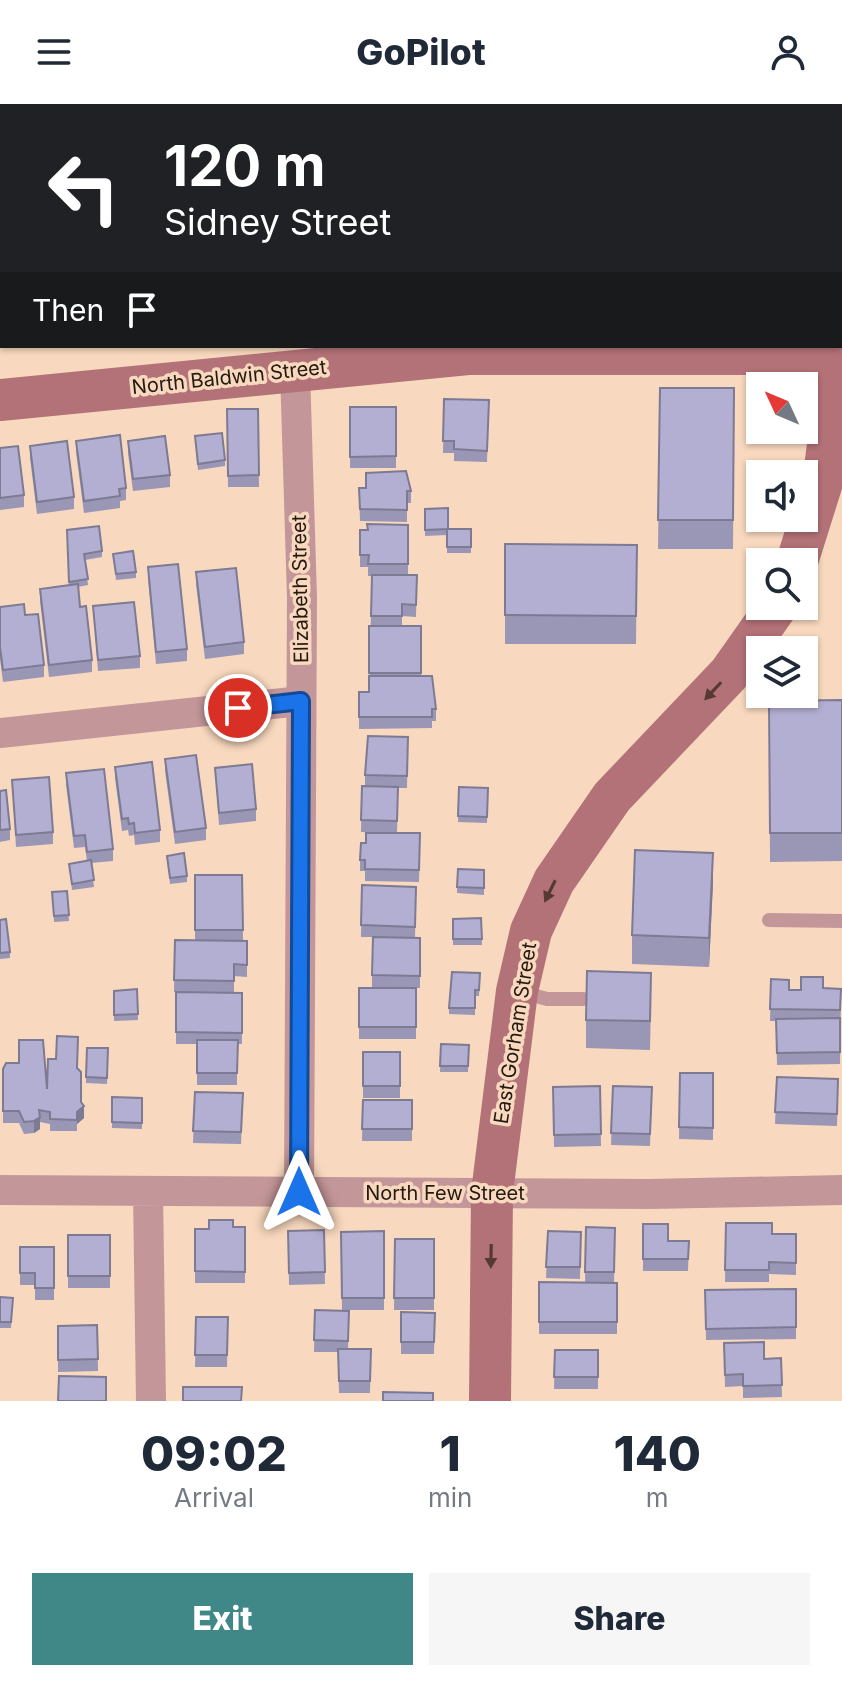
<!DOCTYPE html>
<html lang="en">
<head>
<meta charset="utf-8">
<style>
	body { margin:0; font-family:Inter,sans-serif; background:#f6f6f7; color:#1f2937; height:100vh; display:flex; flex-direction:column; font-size:30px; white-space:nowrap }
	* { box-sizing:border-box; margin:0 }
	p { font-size:26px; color:#747a83 }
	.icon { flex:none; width:44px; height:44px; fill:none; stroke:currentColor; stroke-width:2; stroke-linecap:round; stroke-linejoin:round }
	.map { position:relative; height:1297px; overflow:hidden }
	.side { display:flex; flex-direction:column; background:#fff; flex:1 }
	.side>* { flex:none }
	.guide { position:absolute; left:0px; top:0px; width:842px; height:244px; box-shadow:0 2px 6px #0004; background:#202124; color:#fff; overflow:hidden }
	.needle { width:52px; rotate:314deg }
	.fabs { position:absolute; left:746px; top:268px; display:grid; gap:16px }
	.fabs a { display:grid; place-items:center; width:72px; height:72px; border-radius:0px; background:#fff; box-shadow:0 2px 6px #0004; font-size:40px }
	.pin { position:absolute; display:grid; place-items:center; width:68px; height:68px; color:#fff; margin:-34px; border:4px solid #fff; border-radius:50%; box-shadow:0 2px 8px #0007 }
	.me { position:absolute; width:88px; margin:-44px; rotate:0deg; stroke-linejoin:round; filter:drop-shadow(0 0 6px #0008) }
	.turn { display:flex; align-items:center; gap:28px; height:168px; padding:0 32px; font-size:36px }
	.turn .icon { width:104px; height:104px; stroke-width:2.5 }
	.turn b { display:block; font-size:56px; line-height:68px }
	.then { display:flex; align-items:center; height:76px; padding:0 32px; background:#0003; gap:16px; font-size:30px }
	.eta { display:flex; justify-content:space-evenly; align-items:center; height:136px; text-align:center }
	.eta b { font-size:48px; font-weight:800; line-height:56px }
	.action { display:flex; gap:16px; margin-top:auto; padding:16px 32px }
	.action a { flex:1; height:92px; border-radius:0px; background:#408888; color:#fff; font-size:32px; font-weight:800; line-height:92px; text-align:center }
	.action a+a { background:#f6f6f7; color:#1f2937 }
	header { display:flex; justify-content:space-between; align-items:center; height:104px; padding:0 32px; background:#fff; font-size:36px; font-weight:800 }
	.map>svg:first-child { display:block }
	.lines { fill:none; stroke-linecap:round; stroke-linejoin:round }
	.path { stroke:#8d7866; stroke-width:5; stroke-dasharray:2 6; stroke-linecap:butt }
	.lane { stroke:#c39699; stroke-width:14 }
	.street { stroke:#c39699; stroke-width:30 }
	.secondary { stroke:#b37277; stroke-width:42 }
	.wall { fill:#9a96b5 }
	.shaded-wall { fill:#7d7a93 }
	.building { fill:#b3afd2; stroke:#7d7a93; stroke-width:2 }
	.oneway { fill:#573934 }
	.route-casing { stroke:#114b97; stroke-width:20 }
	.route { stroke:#1a73e8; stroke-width:14 }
	.labels { text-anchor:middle; stroke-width:7; stroke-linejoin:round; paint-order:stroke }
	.street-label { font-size:20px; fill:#251a10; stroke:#f8d8be }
</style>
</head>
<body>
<header><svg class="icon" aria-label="menu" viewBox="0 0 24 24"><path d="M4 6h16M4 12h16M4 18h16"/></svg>GoPilot<svg class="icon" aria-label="person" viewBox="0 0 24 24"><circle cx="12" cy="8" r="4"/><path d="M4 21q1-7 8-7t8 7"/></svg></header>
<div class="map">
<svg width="842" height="1297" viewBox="0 0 842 1297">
	<rect width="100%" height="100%" fill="#f8d8be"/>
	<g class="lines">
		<path class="path" d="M818,2V0"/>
		<path class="lane" d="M769,816L842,817
			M521,888L547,895H583"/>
		<path class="street" d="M295,266L302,494L299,1088
			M0,629L301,597
			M0,1086L650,1090L842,1086
			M148,1087L151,1297"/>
		<path class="secondary" d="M0,296L468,250H842
			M797,458L824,372L842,229
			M490,1297L492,1089L517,887L531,827L554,777L612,693L729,570L777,502"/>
	</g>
	<path class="wall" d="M660,284H734L733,445H658Z
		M444,295L489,296L487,358L454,357V349H443Z
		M350,303H396V364H350Z
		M227,305H258L259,383H228Z
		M195,332L225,356V362L198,366Z
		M76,337L126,384V396L120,397V404L84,409L76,348Z
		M128,337L170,371V383L133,387L128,349Z
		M30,342L74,393V405L37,410L30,354Z
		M0,344L24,391V403L0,406Z
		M359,384L411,387V399H407V418L360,417Z
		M425,405L448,425H471V449H447V431L425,432Z
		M408,421V471H417L416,513L402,512V522H421V572L436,605V617H432V624L359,625V588H369L372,472H368V463H360V426Z
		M67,426L102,447V453L85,456L88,481L78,483L80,503L92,556V568L49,573L40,497V485L69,481Z
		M505,440L637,441L636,540H505Z
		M113,450L136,468V474L116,476Z
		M148,463L187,545V557L156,560L148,475Z
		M196,468L244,538V550L205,555L196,480Z
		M93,502L140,552V564L98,567Z
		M0,503L25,511L44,561V573L3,578L0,555Z
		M842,596V757L770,758L769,597Z
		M408,633L407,684H398L397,729H420L419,778L365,777V767H360V756L366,739L394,729L361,728L362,682H365V671Z
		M165,655L206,724V736L175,740L165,667Z
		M115,663L160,726V738L135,741L134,731L129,732L128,726L122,727L115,674Z
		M215,664L256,705V717L219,721Z
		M66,669L113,745V757L91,759L94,783L72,786L69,760L87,757L85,743L74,744L66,681Z
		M12,676L53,728V740L16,743Z
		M459,683L488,684L487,719L458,718Z
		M0,687L10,725V736L0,738Z
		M167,752L187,772V778L170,780Z
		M458,765L484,766V791L457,789Z
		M195,771H242L243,837H247V873L234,872V889H242V940H237V981H197V940H176V888L233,889L174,888L175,836H195Z
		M713,778L709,863L632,860V831Z
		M362,781L416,783L415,834H420V884H416V935H359V884H413L372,883V833H361Z
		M67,787L69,817L54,818L52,788Z
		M481,814L482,841H453V815Z
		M0,816L10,848V854L0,855Z
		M480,869L479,892H475V911L449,910V904Z
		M771,875L789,886L841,885L840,960L777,961L776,917H770Z
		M137,885L138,916L114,917V887Z
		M651,898L650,946L586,944V916Z
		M441,940L469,941L468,968H440Z
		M108,944L107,980L86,979V973Z
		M363,948H400V994H363Z
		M19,959L47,985L77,965L81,998L84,1014L77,1020V1027H50V1020L40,1018V1025L34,1029L24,1030L19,1019H3V965Z
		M680,969H713V1036L679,1035Z
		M777,973L838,975L837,1022L775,1020Z
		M600,982L601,1042L554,1043L553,983Z
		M613,982L652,983L650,1042L611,1041Z
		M195,988L243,989L241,1040L193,1039Z
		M112,993L142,994V1025L112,1024Z
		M363,996H412V1037H362Z
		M726,1119L772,1130H796V1171L769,1170V1178H725Z
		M643,1120L668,1137H689L688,1167H643Z
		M233,1123H245V1179H195V1125Z
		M586,1123L615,1124L614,1179H617V1230H539V1178L585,1179Z
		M324,1126L325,1180L289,1181L288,1127Z
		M384,1127V1206H342L341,1128Z
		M548,1127L581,1128L580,1175L546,1174Z
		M68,1131H110V1184H68Z
		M395,1135H434V1206H394Z
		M20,1143H54V1196H35V1181H20Z
		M796,1185V1235L706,1236L705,1186Z
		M0,1193L13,1194L11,1224H0Z
		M315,1206L349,1207L348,1245H371L370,1289H339L338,1248H314Z
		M401,1208L435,1209L434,1250H401Z
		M196,1213H228L227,1263H195Z
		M97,1221L98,1267L58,1268V1222Z
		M724,1239L764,1255L781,1254L782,1293L743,1294V1282L725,1283Z
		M555,1246H598V1285H554Z"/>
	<path class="shaded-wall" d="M713,749V778L709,863V834Z
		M84,1002V1014L77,1020V1008Z
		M40,1013V1025L34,1029V1017Z"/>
	<path class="building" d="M7,0H50L51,2H7Z
		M68,0H127V2H68Z
		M143,0H178V2H143Z
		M208,0H254V2H208Z
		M270,0H317V2H270Z
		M330,0H375V2H330Z
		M388,0H425V2H388Z
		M454,0H496V2H454Z
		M512,0H553V2H512Z
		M569,0H609L608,2H568Z
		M623,0H667V2H623Z
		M688,0H737V2H688Z
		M754,0H793V2H754Z
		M660,284H734L733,416H658Z
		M444,295L489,296L487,347L454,345V337H443Z
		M350,303H396V352L350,353Z
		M227,305H258L259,371L228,372Z
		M222,329L225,356L198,360L195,332Z
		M120,331L126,384L119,385L120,392L84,397L76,337Z
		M165,332L170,371L133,375L128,337Z
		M67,337L74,393L37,398L30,342Z
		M18,342L24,391L0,394V344Z
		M406,367L411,387H407V406L360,405L359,384H366V369Z
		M448,404V425L425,426V405Z
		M367,420L408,421V460H368L369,451H360V426H368Z
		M99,422L102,447L84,450L88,475L69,478L67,426Z
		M447,425H471V443H447Z
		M505,440L637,441L636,512L505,511Z
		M133,447L136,468L116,470L113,450Z
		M178,460L187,545L156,548L148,463Z
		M236,464L244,538L205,543L196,468Z
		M372,471H417L416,501L402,500V512H371Z
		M78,480L80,503L86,502L92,556L49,561L40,485Z
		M134,498L140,552L98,556L93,502Z
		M24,500L25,511L38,510L44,561L3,566L0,543V503Z
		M369,522H421V569H369Z
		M369,572H432L436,605H432V613H359V588H369Z
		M842,596V729H770L769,597Z
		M368,632L408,633L407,672L365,671Z
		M196,651L206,724L175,728L165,655Z
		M152,658L160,726L135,729L134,719L129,720L128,714L122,715L115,663Z
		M252,660L256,705L219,709L215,664Z
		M104,665L113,745L87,748L85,731L74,732L66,669Z
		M49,673L53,728L16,731L12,676Z
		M362,682L398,683L397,717L361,716Z
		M459,683L488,684L487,713L458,712Z
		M6,686L10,725L0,726V687Z
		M366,729H420L419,766L365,765V756H360L361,739H366Z
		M635,746L713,749L709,834L632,831Z
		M184,749L187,772L170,774L167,752Z
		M91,756L94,776L72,780L69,760Z
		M458,765L484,766V784L457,783Z
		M195,771H242L243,826H195Z
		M362,781L416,783L415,823L361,821Z
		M67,787L69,811L54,812L52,788Z
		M481,814L482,835H453V815Z
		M6,815L10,848L0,849V816Z
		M373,833L420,834V872L372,871Z
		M175,836L247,837V861L234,860V877L174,876Z
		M587,867L651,869L650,917L586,916Z
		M452,868L480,869L479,886H475V904H449Z
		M801,873H823V884L841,885L840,906L770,905L771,875L789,876V886H801Z
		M359,884H416V923H359Z
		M137,885L138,910L114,911V887Z
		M176,888L242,889V929L176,928Z
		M840,914V948L777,949L776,915Z
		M57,932L78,933L77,964L81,968V998L84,1002L77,1008V1016L50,1015V1008L39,1006L40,1013L34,1017L24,1018L19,1007H3V965L6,959H19V936H43L47,985L48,955H56Z
		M197,936H238L237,969H197Z
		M441,940L469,941L468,962H440Z
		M87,944H108L107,974L86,973Z
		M363,948H400V982H363Z
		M680,969H713V1024L679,1023Z
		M777,973L838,975L837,1010L775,1008Z
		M600,982L601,1030L554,1031L553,983Z
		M613,982L652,983L650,1030L611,1029Z
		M195,988L243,989L241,1028L193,1027Z
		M112,993L142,994V1019L112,1018Z
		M363,996H412V1025H362Z
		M209,1116H233V1123H245V1168L195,1167V1125H209Z
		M726,1119H772V1130H796V1159L769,1158V1166H725Z
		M643,1120H668V1137H689L688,1155H643Z
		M586,1123L615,1124L614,1168H585Z
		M324,1126L325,1168L289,1169L288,1127Z
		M384,1127V1194H342L341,1128Z
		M548,1127L581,1128L580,1163H546Z
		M68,1131H110V1172H68Z
		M395,1135H434V1194H394Z
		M20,1143H54V1184H35V1169H20Z
		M539,1178L617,1179V1218H539Z
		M796,1185V1223L706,1225L705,1186Z
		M0,1193L13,1194L11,1218H0Z
		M315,1206L349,1207L348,1237L314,1236Z
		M401,1208L435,1209L434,1238H401Z
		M196,1213H228L227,1251H195Z
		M97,1221L98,1255L58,1256V1222Z
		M764,1238V1255L781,1254L782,1281L743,1282V1270L725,1271L724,1239Z
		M338,1245H371L370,1277H339Z
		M555,1246H598V1273H554Z
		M59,1272L106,1273V1297H58Z
		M183,1283H242L241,1297H183Z
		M383,1288L433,1289V1297H383Z"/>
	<defs><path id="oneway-solid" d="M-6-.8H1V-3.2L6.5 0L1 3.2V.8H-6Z" transform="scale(2)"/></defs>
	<g class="oneway">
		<use href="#oneway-solid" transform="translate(713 587) rotate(133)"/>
		<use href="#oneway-solid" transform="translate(550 787) rotate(116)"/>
		<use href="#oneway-solid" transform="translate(491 1152) rotate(91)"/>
	</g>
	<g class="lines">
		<g class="route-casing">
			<path id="route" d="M238,604L301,597L299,1088"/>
		</g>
		<use href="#route" class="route"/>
	</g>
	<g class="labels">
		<g class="street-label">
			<text transform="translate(229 273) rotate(-6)" y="7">North Baldwin Street</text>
			<text transform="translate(300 485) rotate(-91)" y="7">Elizabeth Street</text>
			<text transform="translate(515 929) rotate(-81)" y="7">East Gorham Street</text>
			<text x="445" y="1096">North Few Street</text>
		</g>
	</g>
</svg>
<div class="fabs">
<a><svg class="needle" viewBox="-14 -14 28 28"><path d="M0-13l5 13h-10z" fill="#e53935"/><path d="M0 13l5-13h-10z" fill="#747a83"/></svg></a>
<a><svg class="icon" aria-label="sound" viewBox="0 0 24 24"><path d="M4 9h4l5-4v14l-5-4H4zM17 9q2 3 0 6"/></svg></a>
<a><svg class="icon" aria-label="search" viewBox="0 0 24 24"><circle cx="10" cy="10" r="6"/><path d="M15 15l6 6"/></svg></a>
<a><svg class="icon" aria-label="layers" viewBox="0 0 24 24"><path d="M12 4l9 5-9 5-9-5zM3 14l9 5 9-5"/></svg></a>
</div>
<div class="pin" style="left:238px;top:604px;background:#d93025"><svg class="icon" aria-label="arrive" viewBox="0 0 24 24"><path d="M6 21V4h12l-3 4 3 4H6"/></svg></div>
<svg class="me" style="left:299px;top:1088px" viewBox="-20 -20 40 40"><path d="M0-17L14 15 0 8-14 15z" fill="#1a73e8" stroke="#fff" stroke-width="4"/></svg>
<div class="guide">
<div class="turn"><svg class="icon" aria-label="left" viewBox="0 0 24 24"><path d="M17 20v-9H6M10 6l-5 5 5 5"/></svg><div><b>120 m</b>Sidney Street</div></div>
<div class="then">Then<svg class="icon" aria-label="arrive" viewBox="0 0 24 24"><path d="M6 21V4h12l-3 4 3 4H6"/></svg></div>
</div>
</div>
<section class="side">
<div class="eta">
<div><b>09:02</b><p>Arrival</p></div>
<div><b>1</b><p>min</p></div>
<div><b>140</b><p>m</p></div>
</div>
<div class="action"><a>Exit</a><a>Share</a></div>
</section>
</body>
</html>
